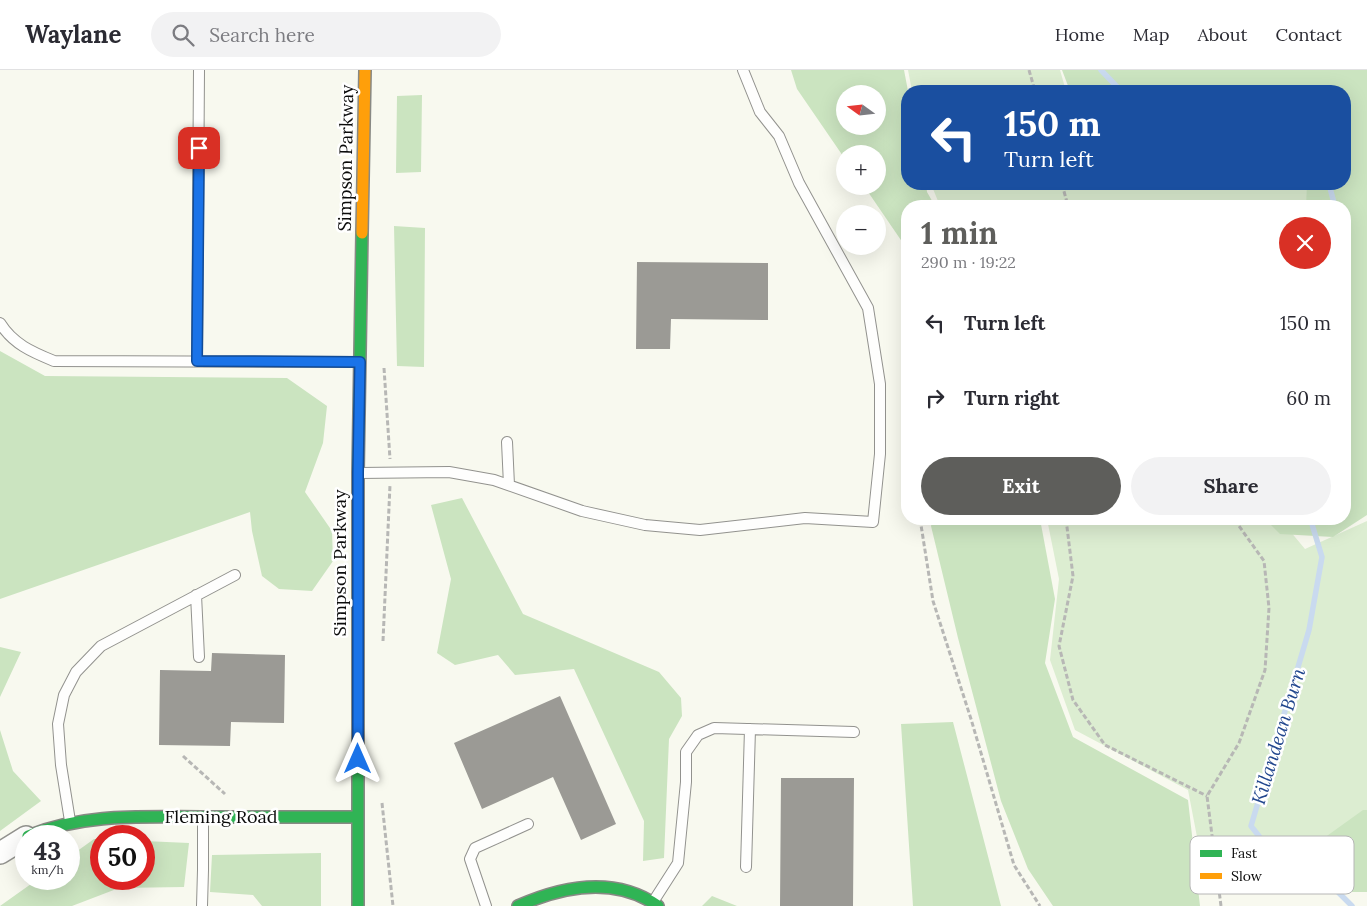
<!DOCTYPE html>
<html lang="en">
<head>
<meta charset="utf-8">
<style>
	body { margin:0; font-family:Lora,serif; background:#f2f2f3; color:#2b2b33; height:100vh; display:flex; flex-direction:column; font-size:19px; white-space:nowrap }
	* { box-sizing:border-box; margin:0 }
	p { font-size:16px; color:#7c7c81 }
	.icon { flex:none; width:28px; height:28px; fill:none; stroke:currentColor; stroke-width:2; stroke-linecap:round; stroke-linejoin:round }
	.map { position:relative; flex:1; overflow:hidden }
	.sheet { position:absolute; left:901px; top:130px; width:450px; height:325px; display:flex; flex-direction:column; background:#fff; border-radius:20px; box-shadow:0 5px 20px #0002 }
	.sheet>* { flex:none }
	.top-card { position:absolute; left:901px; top:15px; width:450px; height:105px; border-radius:20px; box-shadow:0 5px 20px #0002; background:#1a4fa0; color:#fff; overflow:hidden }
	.needle { width:32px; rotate:285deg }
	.buttons { position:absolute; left:836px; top:15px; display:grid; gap:10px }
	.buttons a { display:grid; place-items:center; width:50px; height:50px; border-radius:50%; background:#fff; box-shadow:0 5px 20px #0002; font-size:25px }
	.speed { position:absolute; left:15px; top:755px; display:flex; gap:10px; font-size:25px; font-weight:700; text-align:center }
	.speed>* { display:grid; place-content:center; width:65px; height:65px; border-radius:50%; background:#fff; box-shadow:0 5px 20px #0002; line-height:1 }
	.speed small { font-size:12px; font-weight:400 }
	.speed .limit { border:8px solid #d22; background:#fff; color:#111 }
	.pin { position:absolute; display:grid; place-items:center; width:42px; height:42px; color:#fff; margin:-21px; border-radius:10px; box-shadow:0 2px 8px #0006 }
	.me { position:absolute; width:55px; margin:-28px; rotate:0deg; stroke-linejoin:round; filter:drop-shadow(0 0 4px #0008) }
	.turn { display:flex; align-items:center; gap:18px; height:105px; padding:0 20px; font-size:22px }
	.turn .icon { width:65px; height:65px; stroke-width:2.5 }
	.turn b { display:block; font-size:35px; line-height:42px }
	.round { display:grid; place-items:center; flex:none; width:52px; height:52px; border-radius:26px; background:#f2f2f3 }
	.headline { display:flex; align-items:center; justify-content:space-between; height:85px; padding:0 20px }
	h1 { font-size:30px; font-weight:700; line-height:38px; color:#5e5e5b }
	.button { display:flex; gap:10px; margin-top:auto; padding:10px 20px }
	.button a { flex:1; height:58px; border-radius:30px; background:#5e5e5b; color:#fff; font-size:20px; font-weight:700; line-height:58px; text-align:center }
	.button a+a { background:#f2f2f3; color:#2b2b33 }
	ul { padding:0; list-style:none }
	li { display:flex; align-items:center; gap:15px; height:75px; padding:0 20px }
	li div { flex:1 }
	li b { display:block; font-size:19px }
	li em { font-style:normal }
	header { display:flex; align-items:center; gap:30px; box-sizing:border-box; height:70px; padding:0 25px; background:#fff; border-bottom:1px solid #e1e1e2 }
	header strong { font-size:24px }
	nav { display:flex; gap:28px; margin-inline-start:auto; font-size:18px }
	.search { width:350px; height:45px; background:#f2f2f3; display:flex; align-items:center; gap:12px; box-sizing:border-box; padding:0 18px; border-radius:28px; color:#7c7c81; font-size:19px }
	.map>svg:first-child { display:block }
	.green { fill:#dcedd1 }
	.forest { fill:#cbe4c0; fill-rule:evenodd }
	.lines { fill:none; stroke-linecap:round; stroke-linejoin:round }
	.stream { stroke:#c9daef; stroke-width:5.5 }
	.building { fill:#9b9a95 }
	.lane-casing { stroke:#92928e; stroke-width:12 }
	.street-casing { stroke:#92928e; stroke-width:24 }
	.fast-casing { stroke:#888984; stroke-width:14 }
	.slow-casing { stroke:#888984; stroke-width:14 }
	.path { stroke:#b7b7b5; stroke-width:3; stroke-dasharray:5 2.5; stroke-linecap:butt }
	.lane { stroke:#fefefd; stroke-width:10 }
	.street { stroke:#fefefd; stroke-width:21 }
	.fast { stroke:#30b455; stroke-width:11 }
	.slow { stroke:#ff9f0a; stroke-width:11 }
	.route-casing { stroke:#114b97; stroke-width:12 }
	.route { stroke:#1a73e8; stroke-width:9 }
	.labels { text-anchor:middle; stroke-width:5; stroke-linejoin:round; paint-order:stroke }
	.street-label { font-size:18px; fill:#0b0b0b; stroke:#fff }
	.water-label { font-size:19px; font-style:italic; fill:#22478e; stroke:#fff }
	.key { fill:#fff; stroke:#b6b6b6; stroke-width:1 }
	.key-label { font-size:14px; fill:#0b0b0b }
</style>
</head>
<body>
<header>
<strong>Waylane</strong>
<div class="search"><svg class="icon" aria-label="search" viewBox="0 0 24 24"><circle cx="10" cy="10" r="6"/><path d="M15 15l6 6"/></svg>Search here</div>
<nav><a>Home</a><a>Map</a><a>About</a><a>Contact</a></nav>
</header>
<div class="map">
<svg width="1367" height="836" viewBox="0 0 1367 836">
	<rect width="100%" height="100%" fill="#f8f9ef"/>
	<path class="green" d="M908,0H1060L1066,21H912Z
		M931,114H1311L1309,136H940Z
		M1047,449H1280L1305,479L1367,451V748L1317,772L1259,787L1207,819L1188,720L1075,660L1050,590L1059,509Z"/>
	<path class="forest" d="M791,0H904L908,21V114H926L927,122L935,136H908L907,179L864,116H878V84H845V89L797,19ZM845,24H878V56H845Z
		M1062,0H1367V445L1333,467L1280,464L1265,449H1345V136H1306L1307,114H1345V21H1070Z
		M422,25L421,102L396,103L397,26Z
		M394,156L425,158L424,297L397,296Z
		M0,281L45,306L287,308L327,336L323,373L305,422L332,461L333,491L312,521L279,519L262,506L252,461L250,442L0,529Z
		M462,428L523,544L659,602L681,628L682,646L669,669L664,788L643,791L644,751L574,599L515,605L498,585L455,595L437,583L451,509L431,435Z
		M933,449H1040L1055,529L1045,593L1073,667L1188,730L1200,836H1053L1028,799L1001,731L958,568L931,456Z
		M0,577L21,582L0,627Z
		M953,652L1001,836H913L901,654Z
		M0,660L13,701L41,731L0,761Z
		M1363,740H1367V822H1350L1324,768Z
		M94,769H101V809H144V771L189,773L184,817L119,818L72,836H0L38,809H69V787Z
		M321,783V836H262L253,825L210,822L212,785Z
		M712,826L737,836H702Z"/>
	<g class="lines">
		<path class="stream" d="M1101,0L1121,21
			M1329,114L1334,133L1332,136
			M1308,449L1311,451L1322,487L1309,560L1251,756L1270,780L1338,822L1352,836"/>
	</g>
	<path class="building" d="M637,192L768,193V250L671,249L670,279H636Z
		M212,583L285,585L284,653L231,652L230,676L159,675L160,600L211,601Z
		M560,626L616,754L581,770L553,707L482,739L454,673Z
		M781,708H854L853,836H780Z"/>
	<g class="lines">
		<g class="lane-casing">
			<path id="lane" d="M0,253C13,274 32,282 54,291L359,292
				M197,291L199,0
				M507,372L509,415
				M359,403L449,402L494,410L582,441L645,455L700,460L805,448L873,452L880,384V314L868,238L799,113L779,66L760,42L743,0
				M196,525L199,587
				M70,751L61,695L58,654L64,625L76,602L101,576L235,505
				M746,797L750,659
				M653,832L678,793L686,712V682L698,665L714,658L854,662
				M202,836L203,800V749
				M486,836L470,789L475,778L528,754"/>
		</g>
		<g class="street-casing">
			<path id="street" d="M0,783L26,767"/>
		</g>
		<g class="fast-casing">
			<path id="fast" d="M28,766C84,743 143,747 201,747C254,747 306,747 358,747
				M358,836V403L362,163
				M518,836C563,816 615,806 658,836"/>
		</g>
		<g class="slow-casing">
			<path id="slow" d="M362,163L365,0"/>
		</g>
		<path class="path" d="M1029,0L1035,21
			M1062,114L1068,136
			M384,298L390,389
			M922,449L921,455L933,531L971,649L1014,795L1040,836
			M1066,449L1073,506L1059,576L1073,630L1105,675L1207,726
			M383,571L390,415
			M183,686L225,724
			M382,733L393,836
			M1221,836L1207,726L1239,673L1265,600L1269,538L1264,491L1234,449"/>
		<use href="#lane" class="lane"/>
		<use href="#street" class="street"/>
		<use href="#fast" class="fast"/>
		<use href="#slow" class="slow"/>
	</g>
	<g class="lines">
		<g class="route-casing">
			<path id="route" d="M199,78L197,291L360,292L358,403V689"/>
		</g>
		<use href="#route" class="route"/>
	</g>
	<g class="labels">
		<g class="street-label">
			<text transform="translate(346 88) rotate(-89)" y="6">Simpson Parkway</text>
			<text transform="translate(340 493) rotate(-90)" y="6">Simpson Parkway</text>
			<text x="221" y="753">Fleming Road</text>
		</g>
		<g class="water-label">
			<text transform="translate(1278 666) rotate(-73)" y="7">Killandean Burn</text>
		</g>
	</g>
	<rect x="1190" y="766" width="164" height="58" rx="8" class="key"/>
	<rect x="1200" y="780" width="22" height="7" fill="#30b455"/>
	<rect x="1200" y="803" width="22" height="6" fill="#ff9f0a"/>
	<g class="key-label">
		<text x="1231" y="788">Fast</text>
		<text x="1231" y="811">Slow</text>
	</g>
</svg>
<div class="buttons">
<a><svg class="needle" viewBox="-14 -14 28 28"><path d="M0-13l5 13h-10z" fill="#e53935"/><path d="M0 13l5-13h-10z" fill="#7c7c81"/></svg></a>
<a>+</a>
<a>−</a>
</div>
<div class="speed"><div>43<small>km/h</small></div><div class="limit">50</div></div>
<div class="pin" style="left:199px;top:78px;background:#d93025"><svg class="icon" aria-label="arrive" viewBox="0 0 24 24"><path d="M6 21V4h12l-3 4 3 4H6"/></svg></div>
<svg class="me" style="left:358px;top:689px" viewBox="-20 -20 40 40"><path d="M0-17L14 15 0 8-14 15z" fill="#1a73e8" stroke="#fff" stroke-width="4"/></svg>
<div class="top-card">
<div class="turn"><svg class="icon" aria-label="left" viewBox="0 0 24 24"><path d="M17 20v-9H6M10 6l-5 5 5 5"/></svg><div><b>150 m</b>Turn left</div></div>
</div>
<section class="sheet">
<div class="headline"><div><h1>1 min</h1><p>290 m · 19:22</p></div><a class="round" style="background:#d93025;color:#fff"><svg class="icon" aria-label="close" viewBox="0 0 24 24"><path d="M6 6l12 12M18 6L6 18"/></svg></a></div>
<ul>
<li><svg class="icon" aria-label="left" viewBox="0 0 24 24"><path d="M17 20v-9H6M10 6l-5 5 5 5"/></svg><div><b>Turn left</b></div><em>150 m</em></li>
<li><svg class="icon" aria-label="right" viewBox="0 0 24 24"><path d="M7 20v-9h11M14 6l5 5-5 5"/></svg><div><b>Turn right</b></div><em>60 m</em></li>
</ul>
<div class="button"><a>Exit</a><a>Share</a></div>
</section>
</div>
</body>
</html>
